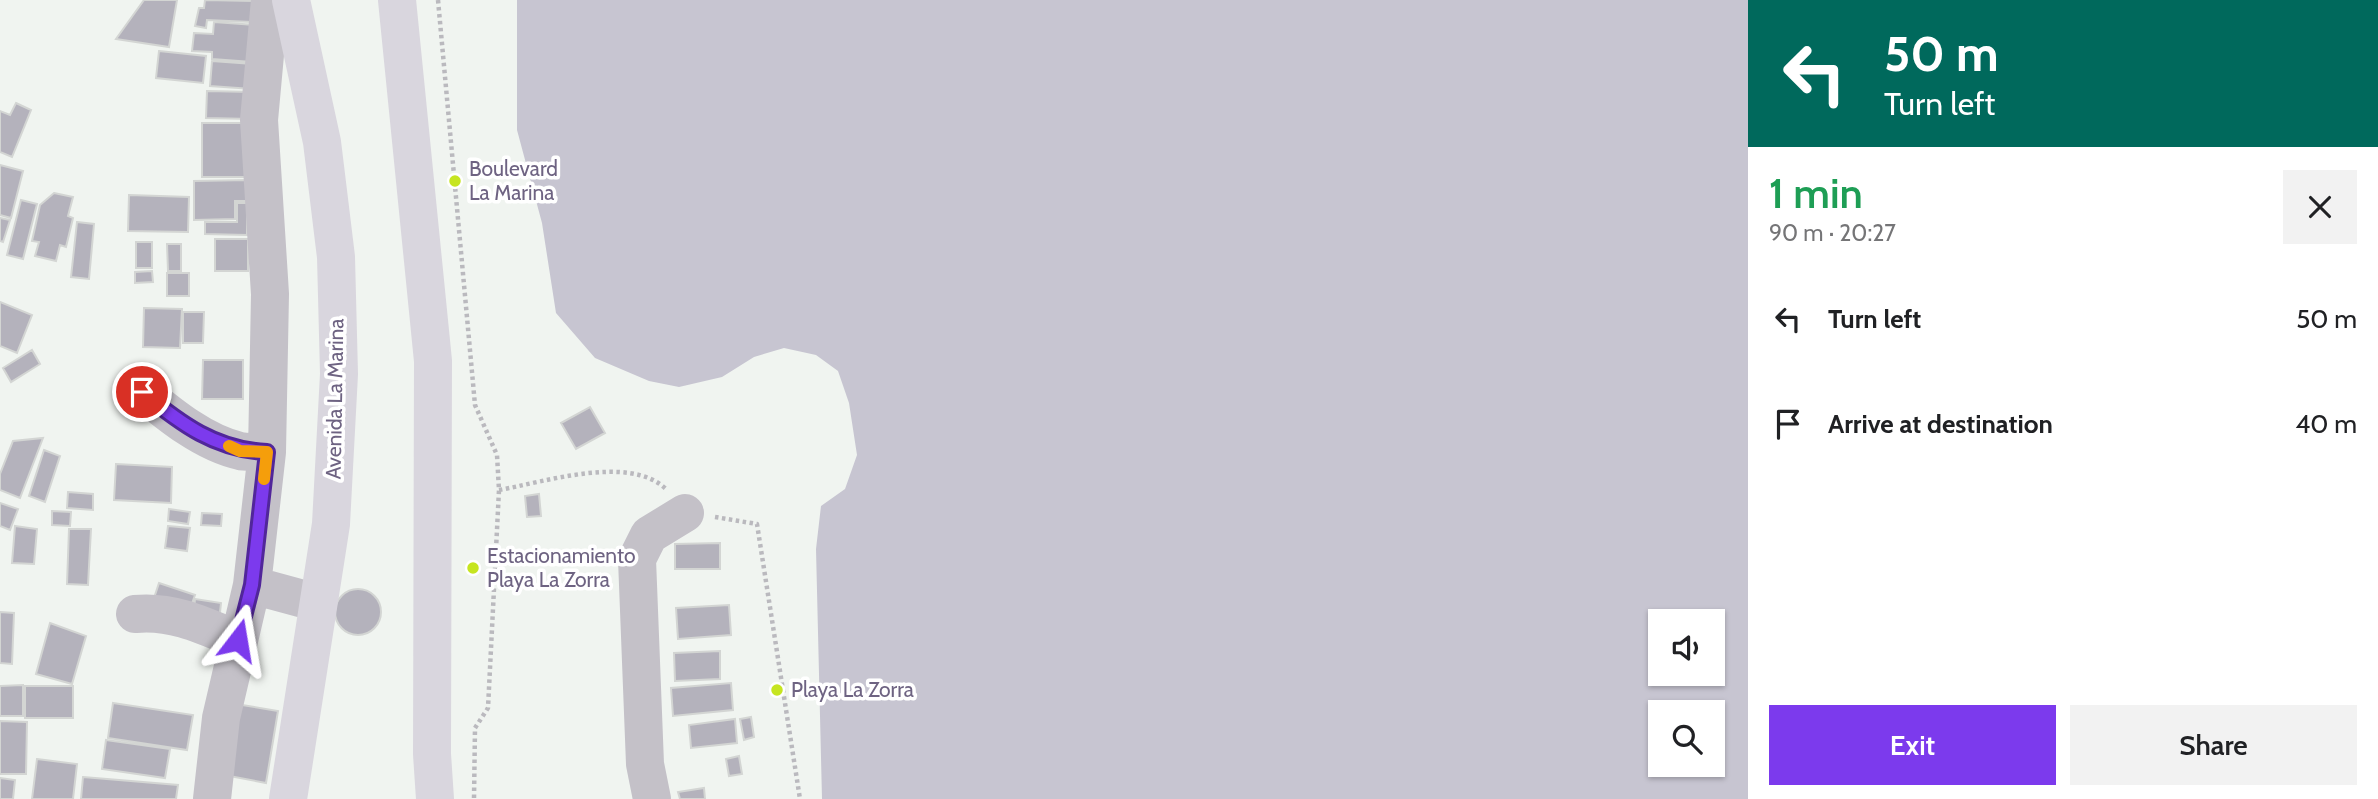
<!DOCTYPE html>
<html lang="en">
<head>
<meta charset="utf-8">
<style>
	body { margin:0; font-family:Cabin,sans-serif; background:#f2f2f2; color:#202124; height:100vh; display:flex; flex-direction:column; font-size:26px; white-space:nowrap }
	* { box-sizing:border-box; margin:0 }
	p { font-size:23px; color:#757577 }
	.icon { flex:none; width:38px; height:38px; fill:none; stroke:currentColor; stroke-width:2; stroke-linecap:round; stroke-linejoin:round }
	.map { position:relative; flex:1; overflow:hidden }
	.sheet { display:flex; flex-direction:column; background:#fff; width:630px }
	.sheet>* { flex:none }
	.top-card { background:#00695c; color:#fff; overflow:hidden }
	.tools { position:absolute; left:1648px; top:609px; display:grid; gap:14px }
	.tools a { display:grid; place-items:center; width:77px; height:77px; border-radius:0px; background:#fff; box-shadow:0 2px 5px #0004; font-size:35px }
	.pin { position:absolute; display:grid; place-items:center; width:60px; height:60px; color:#fff; margin:-30px; border:4px solid #fff; border-radius:50%; box-shadow:0 2px 7px #0007 }
	.me { position:absolute; width:77px; margin:-38px; rotate:14deg; stroke-linejoin:round; filter:drop-shadow(0 0 5px #0008) }
	.turn { display:flex; align-items:center; gap:24px; height:147px; padding:0 21px; font-size:32px }
	.turn .icon { width:91px; height:91px; stroke-width:2.5 }
	.turn b { display:block; font-size:49px; line-height:60px }
	.round { display:grid; place-items:center; flex:none; width:74px; height:74px; border-radius:0px; background:#f2f2f2 }
	.overview { display:flex; align-items:center; justify-content:space-between; height:119px; padding:0 21px }
	h1 { font-size:42px; font-weight:600; line-height:52px; color:#1e9e55 }
	.primary-button { display:flex; gap:14px; margin-top:auto; padding:14px 21px }
	.primary-button a { flex:1; height:80px; border-radius:0px; background:#7c3aed; color:#fff; font-size:28px; font-weight:600; line-height:80px; text-align:center }
	.primary-button a+a { background:#f2f2f2; color:#202124 }
	ul { padding:0; list-style:none }
	li { display:flex; align-items:center; gap:21px; height:105px; padding:0 21px }
	li div { flex:1 }
	li b { display:block; font-size:26px }
	li em { font-style:normal }
	main { display:flex; flex:1; min-height:0 }
	.map>svg:first-child { display:block }
	.water { fill:#c7c5d1; fill-rule:evenodd }
	.building { fill:#b4b2bc; stroke:#d3d5d3; stroke-width:2 }
	.lines { fill:none; stroke-linecap:round; stroke-linejoin:round }
	.path { stroke:#bab9be; stroke-width:4.5; stroke-dasharray:3.5 3.5; stroke-linecap:butt }
	.minor { stroke:#c4c1c8; stroke-width:38 }
	.major { stroke:#d9d6de; stroke-width:38 }
	.route-casing { stroke:#51269a; stroke-width:18 }
	.route { stroke:#7c3aed; stroke-width:12 }
	.slow { stroke:#f59e0b; stroke-width:12 }
	.poi-dot { fill:#c6e520; stroke:#fff; stroke-width:2.5 }
	.labels { text-anchor:middle; stroke-width:7; stroke-linejoin:round; paint-order:stroke }
	.poi-label { font-size:21px; fill:#6e6382; stroke:#fff; text-anchor:start }
	.street-label { font-size:21px; fill:#6e6382; stroke:#fff }
</style>
</head>
<body>
<main>
<div class="map">
<svg width="1748" height="799" viewBox="0 0 1748 799">
	<rect width="100%" height="100%" fill="#f0f4f0"/>
	<path class="water" d="M517,0H1748V799H822L816,549L821,506L845,489L857,455L849,403L838,371L816,355L784,348L754,357L722,377L679,387L649,381L595,358L556,313L542,223L517,130ZM1661,621H1713V674H1661ZM1661,712H1713V765H1661Z"/>
	<path class="building" d="M144,0H177L169,47L116,39Z
		M205,0L254,1L252,22L207,20L206,28L195,26L199,8H204Z
		M214,22L255,25L252,62L212,59V52L192,51L194,33L213,34Z
		M159,51L206,56L203,83L156,78Z
		M212,61L253,64L252,89L210,86Z
		M207,91L252,92L251,119L206,118Z
		M16,103L31,110L12,157L0,152V111L10,115Z
		M202,123H247V177H202Z
		M0,165L23,171L11,218L0,215Z
		M249,180V201H235V219L194,220V181Z
		M54,193L73,197L68,216L73,218L66,247L60,245L56,261L35,256L39,242L32,241L40,205Z
		M129,195L189,197L188,232L128,231Z
		M21,200L37,204L23,259L7,255Z
		M237,203H247V235L205,234V222H237Z
		M0,218L10,220L3,242L0,241Z
		M77,222L94,224L89,279L71,277Z
		M215,239H248V271H215Z
		M136,242H152V268H136Z
		M167,244H181V271H168Z
		M152,271L153,282L135,283V272Z
		M167,273H189V296H167Z
		M0,302L32,315L17,353L0,346Z
		M144,308L182,309L180,348L143,347Z
		M183,312H204L203,343H183Z
		M32,350L40,364L11,382L3,368Z
		M203,360H243V399H202Z
		M590,407L605,433L576,449L561,423Z
		M43,438L20,498L0,490V474L13,441Z
		M44,450L60,456L45,502L29,496Z
		M116,464L172,467L171,503L114,500Z
		M68,492L93,494V510L67,508Z
		M539,494L541,516L527,517L525,496Z
		M0,503L18,509L10,530L0,526Z
		M169,509L190,512L188,524L168,521Z
		M52,511L71,512L70,526L52,525Z
		M202,513L222,514L221,526L201,525Z
		M15,526L37,529L34,564L12,563Z
		M168,526L190,528L187,551L165,548Z
		M69,529H91L88,585L67,584Z
		M720,543V569H675V544Z
		M159,583L195,595L188,615L152,604Z
		M335 612a23 23 0 1 1 46 0a23 23 0 1 1-46 0Z
		M195,599L221,603L219,622L193,619Z
		M729,605L731,635L678,639L676,608Z
		M0,612L14,613L12,664L0,663Z
		M50,623L86,636L72,684L36,674Z
		M720,651V679L675,681L674,653Z
		M731,683L733,710L673,716L671,688Z
		M23,685V716H0V686Z
		M25,686H73V718H25Z
		M113,703L193,715L187,750L108,738Z
		M236,704L278,711L266,783L224,775Z
		M751,717L754,737L744,740L740,719Z
		M735,719L737,743L691,748L689,725Z
		M0,721L27,722L26,774H0Z
		M106,740L170,749L165,778L102,769Z
		M739,756L742,774L729,776L726,759Z
		M37,759L77,764L73,799H32Z
		M83,777L178,785L176,799H81Z
		M0,778L15,780L13,799H0Z
		M704,788L705,799H680L678,792Z"/>
	<g class="lines">
		<path class="path" d="M438,0L475,405L497,455L499,490L488,708L475,728L474,799
			M499,490C545,482 629,454 666,489
			M715,517L757,524L800,799"/>
		<path class="minor" d="M142,392C170,415 204,443 240,451C248,453 259,451 267,452
			M252,585L318,603
			M135,614C172,610 205,626 238,640
			M212,799L221,718L252,585L267,452L270,294L259,120L270,0
			M652,799L645,764L637,559L649,535L685,513"/>
		<path class="major" d="M397,0L433,361L432,754L435,799
			M288,799L331,524L339,374L336,257L322,142L291,0"/>
	</g>
	<g class="lines">
		<g class="route-casing">
			<path id="route" d="M142,392C181,424 216,450 267,452L252,585L238,640"/>
		</g>
		<use href="#route" class="route"/>
		<path class="slow" d="M229,446L240,451L267,452L264,479"/>
	</g>
	<g class="poi-dot">
		<circle cx="455" cy="181" r="7"/>
		<circle cx="473" cy="568" r="7"/>
		<circle cx="777" cy="690" r="7"/>
	</g>
	<g class="labels">
		<g class="poi-label">
			<text x="469" y="176">Boulevard<tspan x="469" dy="24">La Marina</tspan></text>
			<text x="487" y="563">Estacionamiento<tspan x="487" dy="24">Playa La Zorra</tspan></text>
			<text x="791" y="697">Playa La Zorra</text>
		</g>
		<g class="street-label">
			<text transform="translate(335 399) rotate(-89)" y="7">Avenida La Marina</text>
		</g>
	</g>
</svg>
<div class="tools">
<a><svg class="icon" aria-label="sound" viewBox="0 0 24 24"><path d="M4 9h4l5-4v14l-5-4H4zM17 9q2 3 0 6"/></svg></a>
<a><svg class="icon" aria-label="search" viewBox="0 0 24 24"><circle cx="10" cy="10" r="6"/><path d="M15 15l6 6"/></svg></a>
</div>
<div class="pin" style="left:142px;top:392px;background:#d93025"><svg class="icon" aria-label="arrive" viewBox="0 0 24 24"><path d="M6 21V4h12l-3 4 3 4H6"/></svg></div>
<svg class="me" style="left:238px;top:640px" viewBox="-20 -20 40 40"><path d="M0-17L14 15 0 8-14 15z" fill="#7c3aed" stroke="#fff" stroke-width="4"/></svg>
</div>
<section class="sheet">
<div class="top-card">
<div class="turn"><svg class="icon" aria-label="left" viewBox="0 0 24 24"><path d="M17 20v-9H6M10 6l-5 5 5 5"/></svg><div><b>50 m</b>Turn left</div></div>
</div>
<div class="overview"><div><h1>1 min</h1><p>90 m · 20:27</p></div><a class="round"><svg class="icon" aria-label="close" viewBox="0 0 24 24"><path d="M6 6l12 12M18 6L6 18"/></svg></a></div>
<ul>
<li><svg class="icon" aria-label="left" viewBox="0 0 24 24"><path d="M17 20v-9H6M10 6l-5 5 5 5"/></svg><div><b>Turn left</b></div><em>50 m</em></li>
<li><svg class="icon" aria-label="arrive" viewBox="0 0 24 24"><path d="M6 21V4h12l-3 4 3 4H6"/></svg><div><b>Arrive at destination</b></div><em>40 m</em></li>
</ul>
<div class="primary-button"><a>Exit</a><a>Share</a></div>
</section>
</main>
</body>
</html>
